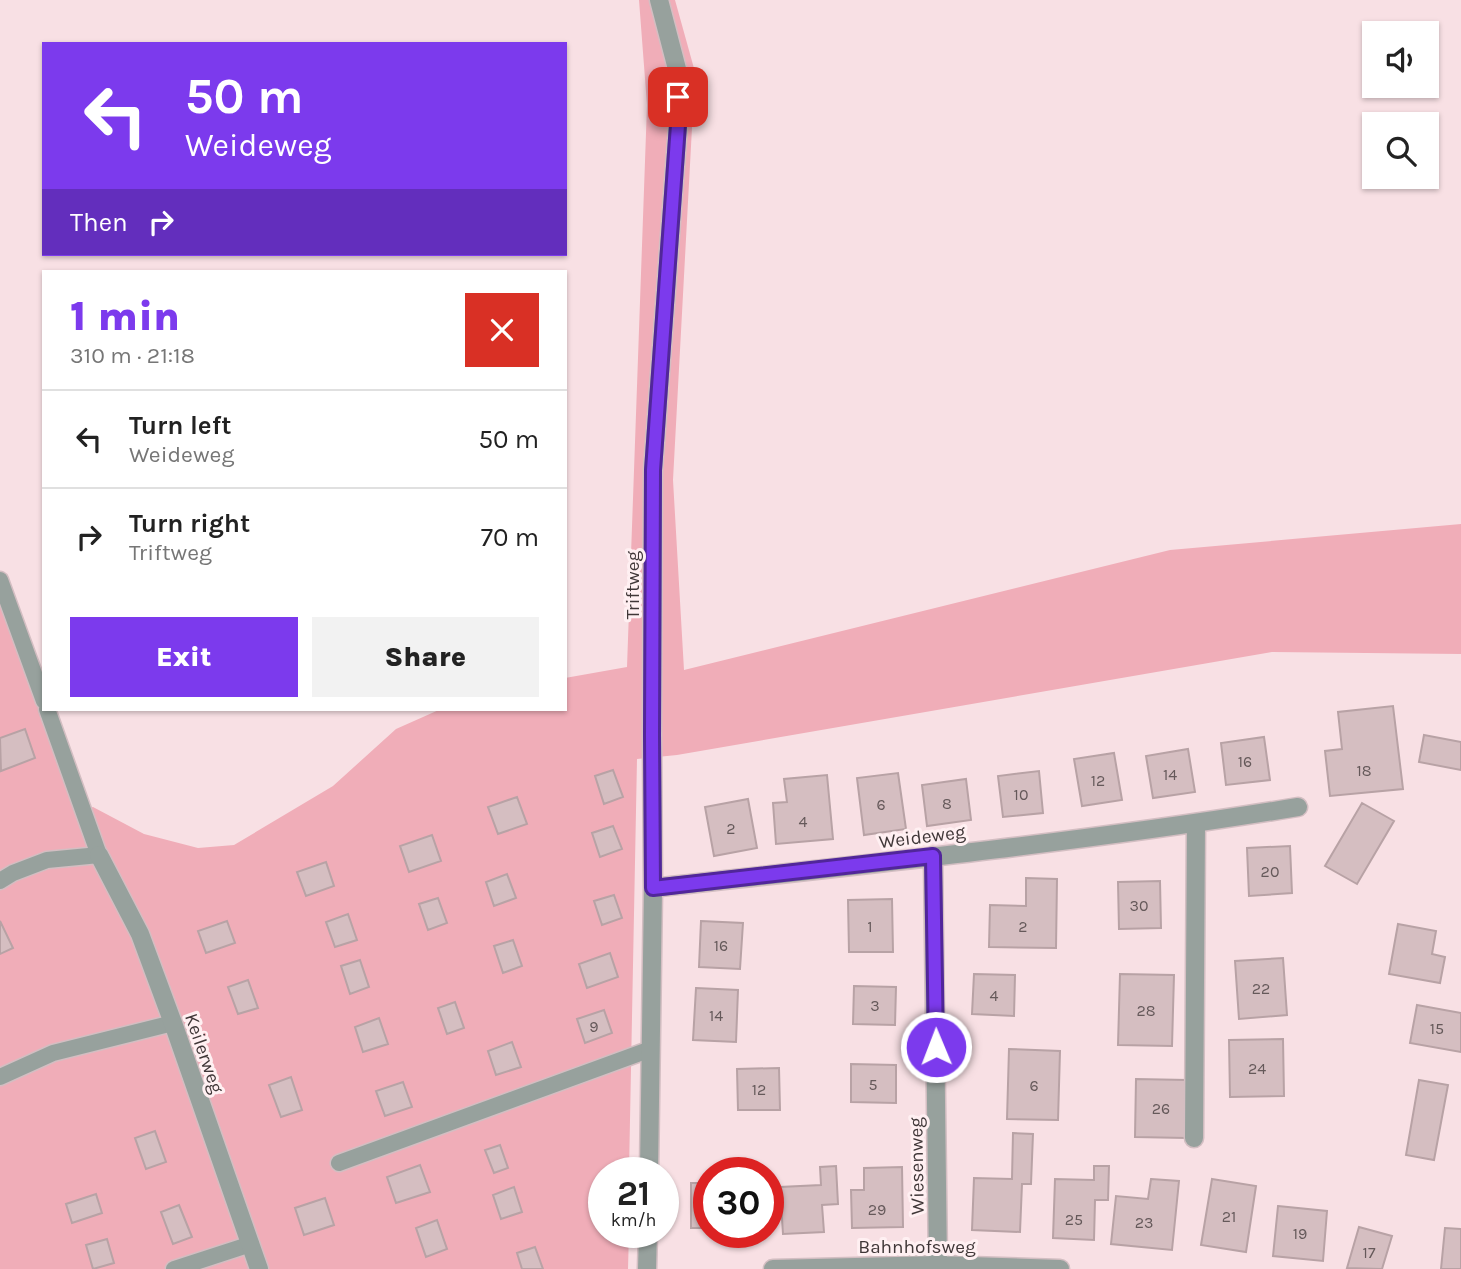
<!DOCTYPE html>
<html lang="en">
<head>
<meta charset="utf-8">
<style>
	body { margin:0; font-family:Karla,sans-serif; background:#f2f2f2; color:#222; height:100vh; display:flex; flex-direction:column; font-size:26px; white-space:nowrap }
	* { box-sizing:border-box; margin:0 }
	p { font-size:23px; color:#767676 }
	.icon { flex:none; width:38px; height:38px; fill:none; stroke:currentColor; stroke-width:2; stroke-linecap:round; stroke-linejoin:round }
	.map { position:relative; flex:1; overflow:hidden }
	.drawer { position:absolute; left:42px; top:270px; width:525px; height:441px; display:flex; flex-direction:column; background:#fff; border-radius:0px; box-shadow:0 2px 5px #0004 }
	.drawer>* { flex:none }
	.hud { position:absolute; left:42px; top:42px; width:525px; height:214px; border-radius:0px; box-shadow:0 2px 5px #0004; background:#7c3aed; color:#fff; overflow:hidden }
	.controls { position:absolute; left:1362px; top:21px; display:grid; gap:14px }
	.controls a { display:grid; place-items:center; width:77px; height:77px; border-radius:0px; background:#fff; box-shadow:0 2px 5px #0004; font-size:35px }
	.speed { position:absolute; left:588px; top:1157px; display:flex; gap:14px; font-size:35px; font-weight:700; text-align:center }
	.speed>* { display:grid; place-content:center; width:91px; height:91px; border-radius:50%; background:#fff; box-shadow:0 2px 5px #0004; line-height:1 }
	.speed small { font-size:18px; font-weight:400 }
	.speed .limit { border:10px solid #d22; background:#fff; color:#111 }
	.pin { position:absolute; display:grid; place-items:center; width:60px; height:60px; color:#fff; margin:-30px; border-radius:14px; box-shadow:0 4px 10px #0006 }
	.me { position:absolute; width:77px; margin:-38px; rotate:359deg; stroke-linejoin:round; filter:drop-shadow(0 0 5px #0008) }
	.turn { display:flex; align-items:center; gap:24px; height:147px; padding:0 28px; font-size:32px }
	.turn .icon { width:91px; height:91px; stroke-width:2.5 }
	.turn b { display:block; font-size:49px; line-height:60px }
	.then { display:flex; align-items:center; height:66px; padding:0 28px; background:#0003; gap:14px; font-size:26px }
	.round { display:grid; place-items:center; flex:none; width:74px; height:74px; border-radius:0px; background:#f2f2f2 }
	.head { display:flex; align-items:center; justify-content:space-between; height:119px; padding:0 28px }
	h1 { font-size:42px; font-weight:800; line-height:52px; color:#7c3aed }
	.button { display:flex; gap:14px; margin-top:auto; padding:14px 28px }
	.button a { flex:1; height:80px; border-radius:0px; background:#7c3aed; color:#fff; font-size:28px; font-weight:800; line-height:80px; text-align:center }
	.button a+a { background:#f2f2f2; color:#222 }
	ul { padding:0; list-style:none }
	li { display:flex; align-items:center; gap:21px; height:98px; padding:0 28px; border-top:2px solid #e0e0e0 }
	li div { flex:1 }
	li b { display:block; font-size:26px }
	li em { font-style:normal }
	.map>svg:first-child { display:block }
	.green { fill:#f0adb8 }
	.building { fill:#d5bec1; stroke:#b8a2a5; stroke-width:2 }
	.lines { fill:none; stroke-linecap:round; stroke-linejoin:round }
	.lane-casing { stroke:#d3bec2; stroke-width:19 }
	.street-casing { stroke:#d3bec2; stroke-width:21 }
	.lane { stroke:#97a19d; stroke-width:16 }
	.street { stroke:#97a19d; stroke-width:18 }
	.route-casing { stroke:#51269a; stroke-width:18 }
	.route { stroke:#7c3aed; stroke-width:12 }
	.labels { text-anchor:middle; stroke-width:6; stroke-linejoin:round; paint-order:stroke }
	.number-label { font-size:16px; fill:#65595a }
	.street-label { font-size:19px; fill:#403738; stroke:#fff0f2 }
</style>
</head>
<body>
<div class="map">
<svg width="1461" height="1269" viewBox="0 0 1461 1269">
	<rect width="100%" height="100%" fill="#f8e0e4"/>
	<path class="green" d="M639,0H675L695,72L673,480L684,670L1170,550L1461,524V654L1272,652L677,755L637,759L629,1172H604V1232H629L628,1269H0V589L75,813L93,807L144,834L198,848L234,845L333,786L396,729L441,709H565V678L627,667L647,105Z"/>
	<path class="building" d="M1393,706L1403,789L1330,796L1325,751L1342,749L1338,712Z
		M25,729L35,758L1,771L0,738Z
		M1424,735L1461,742V770L1419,762Z
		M1264,737L1270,780L1226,785L1221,743Z
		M1188,749L1195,792L1153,798L1146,756Z
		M1114,753L1122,800L1082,806L1074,759Z
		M613,770L623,797L604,804L595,776Z
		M1039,771L1043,813L1003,817L998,776Z
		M898,773L906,829L864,835L857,778Z
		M827,775L833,839L776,844L773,803L787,802L784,779Z
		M966,779L971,820L927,826L922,785Z
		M517,797L527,824L498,834L488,807Z
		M748,799L757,848L714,856L705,807Z
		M1362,803L1394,821L1357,884L1325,866Z
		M613,826L622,849L600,857L592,833Z
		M432,835L441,861L409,872L400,846Z
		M1290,846L1292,893L1249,896L1247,848Z
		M326,862L334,886L306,896L297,872Z
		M507,874L516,898L494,906L486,882Z
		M1026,878L1057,879L1056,948L989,947L990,905L1026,906Z
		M1160,881L1161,928L1119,929L1118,882Z
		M614,895L622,918L602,925L594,901Z
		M438,898L447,923L428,930L419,904Z
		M892,899L893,952H849L848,900Z
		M348,914L357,940L335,947L326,922Z
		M0,921L13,948L0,954Z
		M227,921L235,943L206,953L198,931Z
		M701,921L743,923L740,969L699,967Z
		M1398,924L1436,931L1432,954L1445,957L1440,983L1389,974Z
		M513,940L522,966L503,973L494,946Z
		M610,953L618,977L587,988L579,964Z
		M1283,958L1287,1015L1239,1019L1235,961Z
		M360,960L369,987L350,994L341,966Z
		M974,974L1015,975L1014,1016L972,1014Z
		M1120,974L1174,975L1172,1046L1118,1045Z
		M248,980L258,1008L238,1014L228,987Z
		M854,986L896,987L895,1025L853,1024Z
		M696,988L738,990L736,1042L693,1040Z
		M455,1002L464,1028L447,1034L438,1008Z
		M1417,1005L1461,1013V1052L1410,1043Z
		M604,1010L612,1033L585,1043L577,1019Z
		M379,1018L388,1044L363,1052L355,1027Z
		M1283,1039L1284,1096L1230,1097L1229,1040Z
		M512,1042L521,1067L496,1075L488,1051Z
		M1009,1049L1060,1051L1058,1120L1007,1119Z
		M851,1064L896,1065V1103L851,1102Z
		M779,1068L780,1110H738L737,1069Z
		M291,1077L302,1110L281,1117L269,1085Z
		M1136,1079L1187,1080L1186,1138L1135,1137Z
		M1419,1080L1448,1085L1434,1160L1406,1155Z
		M403,1082L412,1107L385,1116L376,1091Z
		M155,1131L166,1162L146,1169L135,1138Z
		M1013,1133L1033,1134L1031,1184H1022L1020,1232L972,1230L974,1178L1012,1179Z
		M500,1145L508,1168L494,1173L485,1150Z
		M420,1165L430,1192L396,1203L387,1177Z
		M836,1166L838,1204L822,1205L824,1232L783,1234L780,1187L821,1185L820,1167Z
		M1094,1166H1109L1108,1200H1095L1094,1240L1053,1238L1055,1179L1094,1180Z
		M902,1167L903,1227L852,1228L851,1190H864V1168Z
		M1151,1179L1179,1181L1172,1250L1111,1244L1116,1196L1148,1199Z
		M1212,1179L1256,1186L1246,1252L1201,1245Z
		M691,1183H709V1228H691Z
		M514,1187L522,1212L501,1219L493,1195Z
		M96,1194L102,1213L72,1223L66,1204Z
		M325,1198L334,1225L304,1235L295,1208Z
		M179,1205L192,1237L173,1244L161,1212Z
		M1278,1206L1327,1211L1323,1261L1273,1256Z
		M437,1220L447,1249L426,1257L416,1228Z
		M1359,1227L1392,1236L1382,1269L1347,1268Z
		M1445,1228L1461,1229V1269H1441Z
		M107,1239L114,1263L93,1269L86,1245Z
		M535,1247L543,1269H522L517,1253Z"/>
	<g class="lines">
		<g class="lane-casing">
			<path id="lane" d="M0,580L44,701
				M0,881L13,873L47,860L99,855L47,709
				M0,1077L53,1053L173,1023
				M339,1163L651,1049
				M174,1269L251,1244"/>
		</g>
		<g class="street-casing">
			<path id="street" d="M99,855L140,934L173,1023L259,1269
				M933,856L938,1265
				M653,888C869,864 1085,842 1298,807
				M1194,1138L1196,823
				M649,1172L653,888L652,735L653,470L678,125L677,69L659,0
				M647,1269L648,1232
				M773,1269L938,1265L1060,1269"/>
		</g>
		<use href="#lane" class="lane"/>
		<use href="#street" class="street"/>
	</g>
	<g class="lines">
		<g class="route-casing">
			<path id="route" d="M678,97V125L653,470L652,735L653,888L933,856L936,1047"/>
		</g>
		<use href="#route" class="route"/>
	</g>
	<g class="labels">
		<g class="number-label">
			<text x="1245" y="767">16</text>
			<text x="1364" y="776">18</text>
			<text x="1170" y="780">14</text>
			<text x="1098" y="786">12</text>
			<text x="1021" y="800">10</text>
			<text x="947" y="809">8</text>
			<text x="881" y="810">6</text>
			<text x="803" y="827">4</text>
			<text x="731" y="834">2</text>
			<text x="1270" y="877">20</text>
			<text x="1139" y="911">30</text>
			<text x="870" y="932">1</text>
			<text x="1023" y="932">2</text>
			<text x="721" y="951">16</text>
			<text x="1261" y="994">22</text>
			<text x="994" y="1001">4</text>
			<text x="875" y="1011">3</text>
			<text x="1146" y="1016">28</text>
			<text x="716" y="1021">14</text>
			<text x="594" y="1032">9</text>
			<text x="1437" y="1034">15</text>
			<text x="1257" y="1074">24</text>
			<text x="873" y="1090">5</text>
			<text x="1034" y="1091">6</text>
			<text x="759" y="1095">12</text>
			<text x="1161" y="1114">26</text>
			<text x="877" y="1215">29</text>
			<text x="1229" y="1222">21</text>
			<text x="1074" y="1225">25</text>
			<text x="1144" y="1228">23</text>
			<text x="1300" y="1239">19</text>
			<text x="1369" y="1258">17</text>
		</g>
		<g class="street-label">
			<text transform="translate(632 585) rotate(-90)" y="7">Triftweg</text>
			<text transform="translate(922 836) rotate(-7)" y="7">Weideweg</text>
			<text transform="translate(205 1053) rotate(71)" y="7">Keilerweg</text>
			<text transform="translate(916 1166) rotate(-91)" y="7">Wiesenweg</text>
			<text x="917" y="1253">Bahnhofsweg</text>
		</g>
	</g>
</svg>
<div class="controls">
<a><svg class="icon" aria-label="sound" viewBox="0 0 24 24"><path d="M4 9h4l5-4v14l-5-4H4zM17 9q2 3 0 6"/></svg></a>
<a><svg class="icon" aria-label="search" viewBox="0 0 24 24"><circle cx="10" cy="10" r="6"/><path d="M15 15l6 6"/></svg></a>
</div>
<div class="speed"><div>21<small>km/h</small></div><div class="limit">30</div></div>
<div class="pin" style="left:678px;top:97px;background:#d93025"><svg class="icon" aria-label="arrive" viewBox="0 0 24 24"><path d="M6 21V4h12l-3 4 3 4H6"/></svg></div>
<svg class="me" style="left:936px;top:1047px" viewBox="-20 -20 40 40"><circle r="17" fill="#7c3aed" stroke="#fff" stroke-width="3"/><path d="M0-11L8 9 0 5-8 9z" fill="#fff"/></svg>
<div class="hud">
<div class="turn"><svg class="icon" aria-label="left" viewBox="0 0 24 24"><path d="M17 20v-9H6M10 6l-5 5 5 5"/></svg><div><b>50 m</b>Weideweg</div></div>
<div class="then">Then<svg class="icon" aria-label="right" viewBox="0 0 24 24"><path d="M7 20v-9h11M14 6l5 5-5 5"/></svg></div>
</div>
<section class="drawer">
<div class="head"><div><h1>1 min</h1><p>310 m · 21:18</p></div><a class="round" style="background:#d93025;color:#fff"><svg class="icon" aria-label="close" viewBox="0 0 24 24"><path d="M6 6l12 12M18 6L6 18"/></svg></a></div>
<ul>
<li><svg class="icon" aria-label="left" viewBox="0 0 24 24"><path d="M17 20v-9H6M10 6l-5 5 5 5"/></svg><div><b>Turn left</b><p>Weideweg</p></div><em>50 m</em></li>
<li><svg class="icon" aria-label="right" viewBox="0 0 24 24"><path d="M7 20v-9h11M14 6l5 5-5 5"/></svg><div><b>Turn right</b><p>Triftweg</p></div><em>70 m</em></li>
</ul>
<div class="button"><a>Exit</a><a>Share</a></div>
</section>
</div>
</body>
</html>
